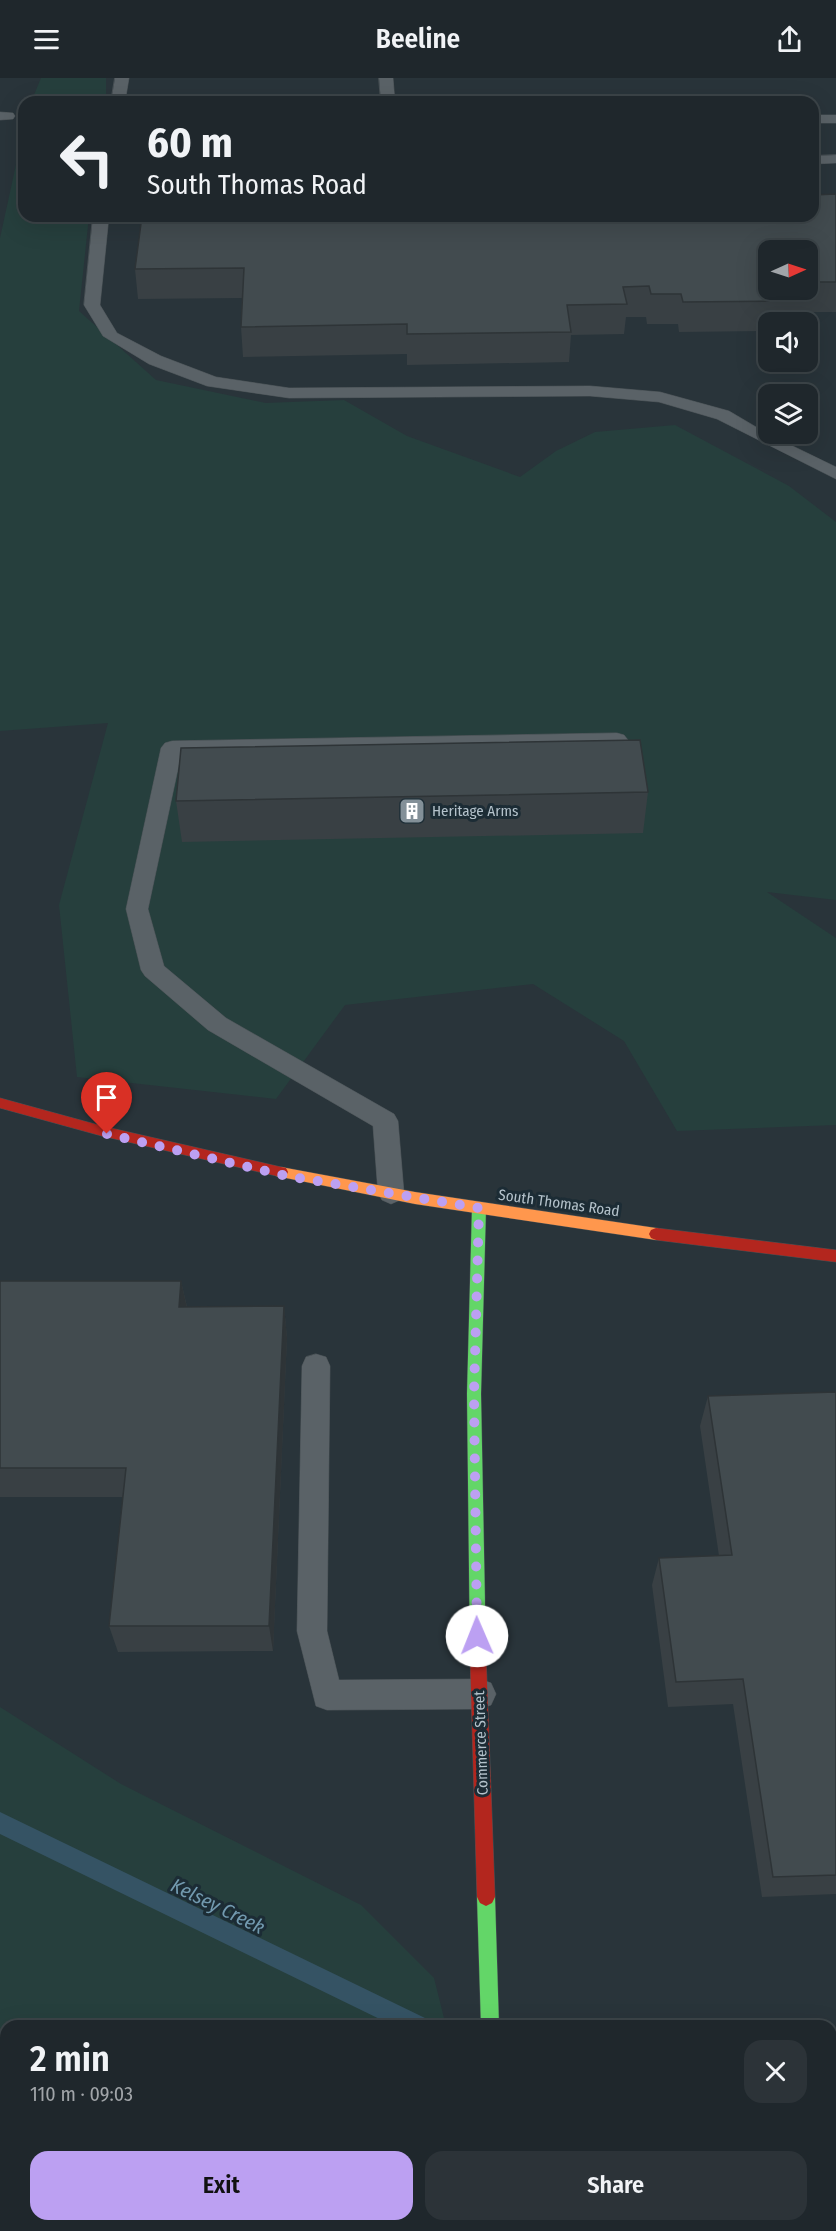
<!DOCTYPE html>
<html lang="en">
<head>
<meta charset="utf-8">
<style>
	body { margin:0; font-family:"Fira Sans Condensed",sans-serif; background:#2c3338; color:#f1f3f6; height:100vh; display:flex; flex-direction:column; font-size:22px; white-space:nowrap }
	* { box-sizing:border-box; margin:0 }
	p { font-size:20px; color:#a1a5a9 }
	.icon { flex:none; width:33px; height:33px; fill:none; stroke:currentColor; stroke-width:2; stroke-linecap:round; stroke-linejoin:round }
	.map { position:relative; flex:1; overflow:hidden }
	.side { position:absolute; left:0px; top:1942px; width:837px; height:212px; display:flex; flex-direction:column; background:#1f272c; border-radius:18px 18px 0 0; box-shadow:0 6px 24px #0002,0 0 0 2px #3c4448 }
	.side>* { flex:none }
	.hud { position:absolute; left:18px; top:18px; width:801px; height:126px; border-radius:18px; box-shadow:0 6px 24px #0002,0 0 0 2px #3c4448; background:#1f272c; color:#f1f3f6; overflow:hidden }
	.needle { width:39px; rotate:87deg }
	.fabs { position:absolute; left:758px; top:162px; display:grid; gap:12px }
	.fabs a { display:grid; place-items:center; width:60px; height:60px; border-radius:12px; background:#1f272c; box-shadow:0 6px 24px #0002,0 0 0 2px #3c4448; font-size:30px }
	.pin { position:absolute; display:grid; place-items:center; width:51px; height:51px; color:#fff; margin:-62px -26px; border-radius:50% 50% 50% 0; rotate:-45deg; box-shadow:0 0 6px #0007 }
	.pin .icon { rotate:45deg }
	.me { position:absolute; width:66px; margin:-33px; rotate:359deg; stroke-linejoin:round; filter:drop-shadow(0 0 4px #0008) }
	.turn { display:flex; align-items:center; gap:21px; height:126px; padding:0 30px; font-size:27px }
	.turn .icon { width:78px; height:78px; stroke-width:2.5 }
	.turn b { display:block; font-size:42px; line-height:51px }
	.round { display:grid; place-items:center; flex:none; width:63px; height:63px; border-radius:18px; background:#2c3338 }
	.head { display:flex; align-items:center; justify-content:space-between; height:102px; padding:0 30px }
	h1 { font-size:36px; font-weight:600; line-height:45px }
	.action { display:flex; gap:12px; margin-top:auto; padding:12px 30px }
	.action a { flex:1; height:69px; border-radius:18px; background:#bca0f2; color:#111; font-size:24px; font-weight:600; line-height:69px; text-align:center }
	.action a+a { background:#2c3338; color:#f1f3f6 }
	header { display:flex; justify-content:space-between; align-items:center; height:78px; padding:0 30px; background:#1f272c; font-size:27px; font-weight:600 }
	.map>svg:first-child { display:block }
	.green { fill:#263f3d }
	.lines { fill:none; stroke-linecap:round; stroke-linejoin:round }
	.stream { fill:#355364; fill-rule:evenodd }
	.lane-casing { stroke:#485054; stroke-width:1 }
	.street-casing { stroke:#485054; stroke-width:1 }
	.fast-casing { stroke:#485054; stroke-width:1 }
	.slow-casing { stroke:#485054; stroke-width:1 }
	.jam-casing { stroke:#485054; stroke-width:1 }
	.lane { fill:#5a6267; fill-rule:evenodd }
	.street { fill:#5a6267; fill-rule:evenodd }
	.fast { fill:#63d668; fill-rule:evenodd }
	.slow { fill:#ff974d; fill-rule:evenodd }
	.jam { fill:#b3261e; fill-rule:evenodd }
	.wall { fill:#394044; fill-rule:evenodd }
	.shaded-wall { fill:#2e3437 }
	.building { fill:#424b4f; stroke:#2e3437; stroke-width:1.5 }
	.route { stroke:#bca0f2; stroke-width:10; stroke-dasharray:0 18 }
	.labels { text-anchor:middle; stroke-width:6; stroke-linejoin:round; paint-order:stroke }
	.poi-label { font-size:15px; fill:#b4c2cb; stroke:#1c2c35; text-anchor:start }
	.street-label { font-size:15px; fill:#b4c2cb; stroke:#1c2c35 }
	.near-water-label { font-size:20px; font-style:italic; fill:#729aaf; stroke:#1c2c35 }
</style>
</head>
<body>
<header><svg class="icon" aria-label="menu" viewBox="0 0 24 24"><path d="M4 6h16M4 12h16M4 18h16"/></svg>Beeline<svg class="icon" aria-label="share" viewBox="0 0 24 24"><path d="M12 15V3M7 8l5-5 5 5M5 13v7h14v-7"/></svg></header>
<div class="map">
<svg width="836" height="2153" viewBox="0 0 836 2153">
	<rect width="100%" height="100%" fill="#29343a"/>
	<path class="green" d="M41,0H106V24H31Z
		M24,50V138H89L79,233L156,302L266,325L344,322L407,358L520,399L556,373L595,354L675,347L789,408L836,444V822L767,814L836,860V1047L677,1053L624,963L533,906L345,927L276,1021L77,999L59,827L108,645L0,653V160Z
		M0,1629L121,1706L361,1827L434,1900L446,1948H6V2148H396L393,2152L0,2153Z
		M831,2113L836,2117V2153H558L557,2148H831Z"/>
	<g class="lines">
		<path class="stream" d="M0,1734L425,1940L428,1948H394L0,1756Z
			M748,2148H777L779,2153H750Z"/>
		<g class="lane-casing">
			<path id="lane" d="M115,0H129L125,24H111Z
				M379,0H393L395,24H381Z
				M0,34L13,35L15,38L13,41L0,42Z
				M813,37H836V45H813Z
				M836,77V85L813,86V78Z
				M93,138H109L100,227L117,255L161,278L216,299L289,310L590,308L660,314L729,333L768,356L836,389V401L717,341L659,324L590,318L289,320L207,308L149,286L103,258L84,227Z
				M617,655L624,657L628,662L624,667L617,669L181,677L148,831L164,888L226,940L394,1036L398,1043L404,1115L400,1122L391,1126L382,1122L378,1115L373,1048L208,952L145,898L141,892L126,831L161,670L165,665L172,663Z
				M316,1276L326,1279L330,1288L327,1553L339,1602L480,1601L491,1605L496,1616L491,1627L480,1631L327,1632L316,1628L297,1553L302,1288L306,1279Z"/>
		</g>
		<g class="street-casing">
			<path id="street" d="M476,2148H524V2153H476Z"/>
		</g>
		<g class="fast-casing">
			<path id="fast" d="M479,1124L484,1126L486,1130L481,1316L486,1578L484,1584L478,1586L472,1584L470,1578L467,1316L472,1130L474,1126Z
				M486,1810L492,1813L495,1819L499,1948H481L477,1819L480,1813Z"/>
		</g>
		<g class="slow-casing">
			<path id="slow" d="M281,1089L415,1114L656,1150L661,1152L663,1156L661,1160L656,1162L415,1126L281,1099L276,1098L274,1094L276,1090Z"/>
		</g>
		<g class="jam-casing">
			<path id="jam" d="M0,1020L102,1048L281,1089L286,1090L288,1094L286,1098L281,1099L102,1058L0,1030Z
				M656,1150L836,1172V1184L656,1162L651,1160L649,1156L651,1152Z
				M478,1570L484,1572L486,1578L495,1819L492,1825L486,1828L480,1825L477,1819L470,1578L472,1572Z"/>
		</g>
		<use href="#lane" class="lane"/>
		<use href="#street" class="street"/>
		<use href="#fast" class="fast"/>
		<use href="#slow" class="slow"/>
		<use href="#jam" class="jam"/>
	</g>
	<path class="wall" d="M836,116V234H786L784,244H768V253L679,254L678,246H647L646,239H626L624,256L571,257L569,284L407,287V276L243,279L241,249L242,220L138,221L135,191ZM807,172V212H768Z
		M648,714L643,755L182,764L176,723Z
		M0,1203H181L187,1229L284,1228L287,1260L273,1573L118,1574L109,1548L123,1419H0Z
		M836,1314V1816L762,1819L733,1626L668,1629L652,1507L659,1480L719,1478L700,1348L708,1318Z"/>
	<path class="shaded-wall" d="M181,1203L188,1235L179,1229Z
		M284,1228L287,1260L273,1573L269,1548Z"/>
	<path class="building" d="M836,116V204H807V172H768V212H785L788,223L683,224L681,216H651L649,208L623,209L627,226L567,227L571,254L407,256V246L241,249L244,190L135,191L142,138H813V117Z
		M640,662L648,714L176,723L181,670Z
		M0,1203H181L179,1229L284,1228L269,1548H109L126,1390H0Z
		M836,1314V1797L773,1799L743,1601L676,1604L659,1480L732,1477L708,1318Z"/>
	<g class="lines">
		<path class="route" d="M107,1056L287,1098L479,1130L474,1316L477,1558"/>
	</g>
	<defs>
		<g id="building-square" transform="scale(1.35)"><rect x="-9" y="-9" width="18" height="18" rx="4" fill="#839098" stroke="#1c2c35"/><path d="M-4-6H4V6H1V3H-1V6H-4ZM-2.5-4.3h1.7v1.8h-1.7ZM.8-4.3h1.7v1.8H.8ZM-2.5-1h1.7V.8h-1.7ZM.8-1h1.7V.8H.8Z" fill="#fff"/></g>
	</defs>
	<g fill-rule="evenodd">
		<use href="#building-square" x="412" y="733"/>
	</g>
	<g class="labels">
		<g class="poi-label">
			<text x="432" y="738">Heritage Arms</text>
		</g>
		<g class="street-label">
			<text transform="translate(559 1125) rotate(8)" y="5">South Thomas Road</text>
			<text transform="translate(481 1665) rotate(-92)" y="5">Commerce Street</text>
		</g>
		<g class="near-water-label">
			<text transform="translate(218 1828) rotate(26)" y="7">Kelsey Creek</text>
		</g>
	</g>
</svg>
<div class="fabs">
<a><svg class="needle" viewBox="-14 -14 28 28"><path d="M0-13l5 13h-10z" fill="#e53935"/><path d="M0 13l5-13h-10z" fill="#a1a5a9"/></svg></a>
<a><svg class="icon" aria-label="sound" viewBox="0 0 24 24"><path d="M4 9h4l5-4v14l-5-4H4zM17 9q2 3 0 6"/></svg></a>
<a><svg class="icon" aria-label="layers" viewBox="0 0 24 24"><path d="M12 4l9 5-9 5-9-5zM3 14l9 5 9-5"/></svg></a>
</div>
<div class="pin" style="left:107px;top:1056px;background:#d93025"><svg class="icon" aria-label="arrive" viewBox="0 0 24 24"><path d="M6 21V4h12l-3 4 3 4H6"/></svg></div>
<svg class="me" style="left:477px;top:1558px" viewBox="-20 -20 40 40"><circle r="19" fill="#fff"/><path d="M0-13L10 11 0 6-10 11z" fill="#bca0f2"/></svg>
<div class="hud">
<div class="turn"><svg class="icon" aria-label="left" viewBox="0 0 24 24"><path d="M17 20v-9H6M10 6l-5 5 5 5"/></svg><div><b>60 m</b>South Thomas Road</div></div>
</div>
<section class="side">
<div class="head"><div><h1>2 min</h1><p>110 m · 09:03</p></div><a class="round"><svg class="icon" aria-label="close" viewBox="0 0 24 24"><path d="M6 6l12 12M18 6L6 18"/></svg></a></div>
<div class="action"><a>Exit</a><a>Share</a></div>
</section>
</div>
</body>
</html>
